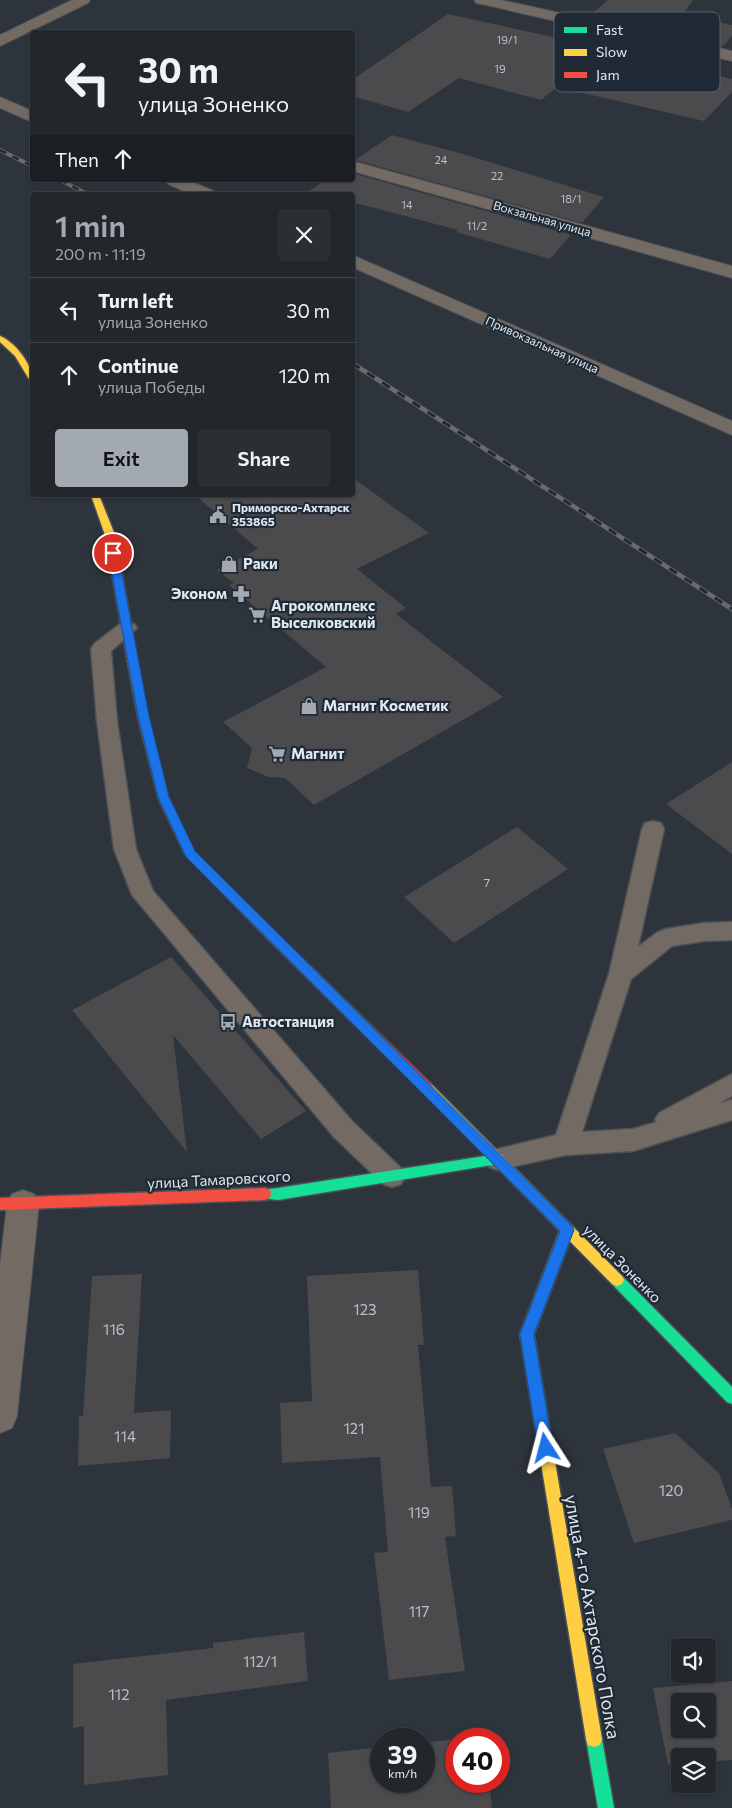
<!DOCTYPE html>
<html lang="en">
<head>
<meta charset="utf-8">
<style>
	body { margin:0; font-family:Commissioner,sans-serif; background:#2a2f34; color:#f1f3f6; height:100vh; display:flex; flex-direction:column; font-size:19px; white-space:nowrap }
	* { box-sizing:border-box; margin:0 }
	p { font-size:16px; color:#a2a5a9 }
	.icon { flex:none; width:28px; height:28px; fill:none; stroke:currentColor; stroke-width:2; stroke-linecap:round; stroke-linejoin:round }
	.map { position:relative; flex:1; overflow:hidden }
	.details { position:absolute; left:30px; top:192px; width:325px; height:305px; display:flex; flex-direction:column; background:#22272c; border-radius:5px; box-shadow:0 1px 4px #0004,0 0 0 1px #3f4448 }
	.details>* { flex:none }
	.top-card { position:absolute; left:30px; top:30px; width:325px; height:152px; border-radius:5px; box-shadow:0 1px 4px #0004,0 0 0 1px #3f4448; background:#22272c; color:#f1f3f6; overflow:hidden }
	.buttons { position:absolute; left:671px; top:1638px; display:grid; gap:10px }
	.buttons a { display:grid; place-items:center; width:45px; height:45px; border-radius:5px; background:#22272c; box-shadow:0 1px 4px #0004,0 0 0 1px #3f4448; font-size:25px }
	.speed { position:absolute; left:370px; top:1728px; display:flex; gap:10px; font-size:25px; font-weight:700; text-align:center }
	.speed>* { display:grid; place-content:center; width:65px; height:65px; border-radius:50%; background:#22272c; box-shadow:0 1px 4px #0004,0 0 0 1px #3f4448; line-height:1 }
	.speed small { font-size:12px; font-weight:400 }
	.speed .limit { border:8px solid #d22; background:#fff; color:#111 }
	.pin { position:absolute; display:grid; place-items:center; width:42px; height:42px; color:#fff; margin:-21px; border:2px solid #fff; border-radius:50%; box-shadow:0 1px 5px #0007 }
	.me { position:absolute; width:55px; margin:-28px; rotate:351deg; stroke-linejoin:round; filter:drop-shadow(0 0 4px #0008) }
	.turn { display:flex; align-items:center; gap:18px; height:105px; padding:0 25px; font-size:22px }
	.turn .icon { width:65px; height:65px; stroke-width:2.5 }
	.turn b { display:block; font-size:35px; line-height:42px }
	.then { display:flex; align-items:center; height:48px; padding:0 25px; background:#0003; gap:10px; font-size:19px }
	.round { display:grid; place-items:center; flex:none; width:52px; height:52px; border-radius:5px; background:#2a2f34 }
	.head { display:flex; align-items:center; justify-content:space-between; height:85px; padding:0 25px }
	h1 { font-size:30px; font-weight:600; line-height:38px; color:#a2a9b0 }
	.action { display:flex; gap:10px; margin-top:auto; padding:10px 25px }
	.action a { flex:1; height:58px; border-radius:5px; background:#a2a9b0; color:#111; font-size:20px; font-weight:600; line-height:58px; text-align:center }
	.action a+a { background:#2a2f34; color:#f1f3f6 }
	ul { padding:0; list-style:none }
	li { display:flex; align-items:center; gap:15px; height:65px; padding:0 25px; border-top:1px solid #3f4448 }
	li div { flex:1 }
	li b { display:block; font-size:19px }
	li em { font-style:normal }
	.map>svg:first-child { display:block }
	.building { fill:#4b4a4d; fill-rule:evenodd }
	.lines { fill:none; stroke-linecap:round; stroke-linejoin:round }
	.lane-casing { stroke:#4b5157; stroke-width:3 }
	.street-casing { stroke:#4b5157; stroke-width:2 }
	.fast-casing { stroke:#4b5157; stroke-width:3 }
	.slow-casing { stroke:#4b5157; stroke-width:3 }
	.jam-casing { stroke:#4b5157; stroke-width:3 }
	.lane { fill:#746a64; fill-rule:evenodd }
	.street { fill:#746a64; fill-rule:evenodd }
	.fast { fill:#16e098; fill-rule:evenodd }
	.slow { fill:#ffcf43; fill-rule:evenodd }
	.jam { fill:#f24e42; fill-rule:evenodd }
	.rail-far1-casing { stroke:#6d6a69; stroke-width:4 }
	.rail-casing { stroke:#6d6a69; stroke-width:4.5 }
	.rail-far1 { stroke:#1f2a36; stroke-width:2.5; stroke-dasharray:7; stroke-linecap:butt }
	.rail { stroke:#1f2a36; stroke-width:3; stroke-dasharray:9; stroke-linecap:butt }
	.route { fill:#1a73e8; stroke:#114b97 }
	.labels { text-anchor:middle; stroke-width:4.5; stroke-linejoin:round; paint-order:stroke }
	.far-number-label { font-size:11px; fill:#bbc0c6 }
	.far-street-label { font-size:12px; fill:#e0e8ef; stroke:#1f2a36 }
	.far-poi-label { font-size:12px; font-weight:bold; fill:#e0e8ef; stroke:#1f2a36; text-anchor:start }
	.number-label { font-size:12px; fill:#bbc0c6 }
	.poi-label { font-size:15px; font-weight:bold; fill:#e0e8ef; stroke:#1f2a36; text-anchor:start }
	.street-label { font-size:15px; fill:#e0e8ef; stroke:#1f2a36 }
	.near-number-label { font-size:15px; fill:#bbc0c6 }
	.near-street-label { font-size:18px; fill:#e0e8ef; stroke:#1f2a36 }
	.key { fill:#1f2a36; stroke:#59636e; stroke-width:1 }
	.key-label { font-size:14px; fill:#e0e8ef }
</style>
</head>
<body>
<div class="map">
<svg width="732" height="1808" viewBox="0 0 732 1808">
	<rect width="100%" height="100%" fill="#2e343b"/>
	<path class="building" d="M608,0H693L683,15L732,25V36L722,47L588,17Z
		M448,14L562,39L576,27L711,58L699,71L732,79V92L704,121L557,87L541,100L459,78L408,112L352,96V80Z
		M392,135L463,154L604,197L582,223L355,160Z
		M352,173L571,235L550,259L456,232L458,230L352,202V195H324L309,191L326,180H352Z
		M352,477L429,533L357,569L406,608L396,614L503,697L314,805L285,778L268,777L247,768L252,748L223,722L326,667L229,585L234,583L217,570L258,549L195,495H352Z
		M732,762V854L666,804Z
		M517,827L568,869L454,943L404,897Z
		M171,957L228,1022L306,1111L261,1139L173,1035L187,1152L72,1010Z
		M418,1270L424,1345H418L431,1487L452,1486L456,1536L445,1537L465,1671L389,1680L374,1553L388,1552L380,1457L282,1463L280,1403L312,1401L307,1276Z
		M142,1274L134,1413L171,1410L170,1458L78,1466L79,1416H83L92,1276Z
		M675,1433L719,1473L732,1509V1520L634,1543L603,1449Z
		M304,1632L308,1681L166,1700L168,1775L84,1785V1726L73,1728V1664L213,1648V1643Z
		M732,1681V1760L708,1762V1756H680V1764L668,1765L653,1688ZM680,1701H708V1729H680Z
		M456,1739V1781H489L492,1808H331L328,1753L381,1747V1781H424V1743Z"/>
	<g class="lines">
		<g class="lane-casing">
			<path id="lane" d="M127,622L134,624L137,628L111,651L117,721L136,849L153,891L352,1121L401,1168L405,1176L401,1184L392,1187L383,1184L334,1137L132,895L114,849L97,721L91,649L94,644L120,624Z
				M653,821L661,823L664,829L638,947L658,932L666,929L704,923L732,922V940L704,941L672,946L631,979L582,1132L633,1129L657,1122L655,1120L659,1113L732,1074V1096L719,1103L732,1100V1120L633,1151L566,1155L498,1170L489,1167L485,1159L489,1151L556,1135L609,974L642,829L645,823Z"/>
		</g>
		<g class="street-casing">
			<path id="street" d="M72,0H90L88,3L0,46V35Z
				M474,0H501L732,51V61L481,4L476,3Z
				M0,97L32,111V122L0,108Z
				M352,161L732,266V278L352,171Z
				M165,180H188L213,191L216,195H193L168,184Z
				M352,255L732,421V435L352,267Z
				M23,1190L34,1194L39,1204L17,1416L12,1428L0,1433V1265L7,1204L12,1194Z"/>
		</g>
		<g class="fast-casing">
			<path id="fast" d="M136,677L141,680L148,717L168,797L194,852L276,933L278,936L276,939H268L185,854L158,797L138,717L131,680Z
				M498,1154L503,1155L504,1159L503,1163L498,1164L278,1200L260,1198L259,1194L260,1190L278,1188Z
				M567,1224L572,1226L574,1230L534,1334L549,1426L547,1431L542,1433L537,1431L535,1426L520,1334L560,1230L562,1226Z
				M617,1274L622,1276L732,1387V1404L727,1402L612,1284L610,1280L612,1276Z
				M594,1731L600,1733L602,1739L614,1808H598L586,1739L588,1733Z"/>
		</g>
		<g class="slow-casing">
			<path id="slow" d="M0,336C15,342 32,364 32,379H29L15,356L0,342Z
				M91,495H99L115,535L141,680L136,683L131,680L105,535Z
				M427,1083L431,1084L622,1276L624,1280L622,1284L617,1286L612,1284L423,1092L421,1088L423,1084Z
				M542,1419L547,1421L549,1426L602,1739L600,1745L594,1747L588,1745L586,1739L535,1426L537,1421Z"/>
		</g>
		<g class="jam-casing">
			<path id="jam" d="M272,932L276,933L431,1084L433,1088L431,1092L427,1093L423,1092L268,939L266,936L268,933Z
				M265,1188L270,1190L271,1194L270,1198L265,1200L0,1210V1198Z"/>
		</g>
		<use href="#lane" class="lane"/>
		<use href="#street" class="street"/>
		<use href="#fast" class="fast"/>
		<use href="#slow" class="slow"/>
		<use href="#jam" class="jam"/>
		<g class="rail-far1-casing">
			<path id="rail-far1" d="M0,150L32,166
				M60,180L89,195"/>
		</g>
		<g class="rail-casing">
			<path id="rail" d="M352,363L732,609"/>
		</g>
		<use href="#rail-far1" class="rail-far1"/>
		<use href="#rail" class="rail"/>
	</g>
	<path class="route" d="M113,550L118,553L149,716L169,797L195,851L572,1226L574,1230L534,1334L553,1448L551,1453L546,1455L540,1453L538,1448L520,1334L560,1231L186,857L158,797L138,716L108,553Z"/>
	<defs>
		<g id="civic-bare" transform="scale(1.35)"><path d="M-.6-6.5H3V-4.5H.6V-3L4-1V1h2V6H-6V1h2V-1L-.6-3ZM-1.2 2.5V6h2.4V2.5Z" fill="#a2a9b0" stroke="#1f2a36" stroke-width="2.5" paint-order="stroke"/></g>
		<g id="shop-bare" transform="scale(1.35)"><path d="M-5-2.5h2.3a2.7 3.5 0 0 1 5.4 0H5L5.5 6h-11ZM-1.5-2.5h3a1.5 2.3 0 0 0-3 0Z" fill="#a2a9b0" stroke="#1f2a36" stroke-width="2.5" paint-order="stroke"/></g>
		<g id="pharmacy-bare" transform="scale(1.35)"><path d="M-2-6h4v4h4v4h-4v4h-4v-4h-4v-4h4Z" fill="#a2a9b0" stroke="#1f2a36" stroke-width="2.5" paint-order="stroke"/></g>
		<g id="supermarket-bare" transform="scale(1.35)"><path d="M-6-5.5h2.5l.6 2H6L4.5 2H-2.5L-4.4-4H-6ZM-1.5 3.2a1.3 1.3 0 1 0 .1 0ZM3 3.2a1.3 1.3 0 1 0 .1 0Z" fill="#a2a9b0" stroke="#1f2a36" stroke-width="2.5" paint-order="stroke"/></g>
		<g id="bus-bare" transform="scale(1.35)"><path d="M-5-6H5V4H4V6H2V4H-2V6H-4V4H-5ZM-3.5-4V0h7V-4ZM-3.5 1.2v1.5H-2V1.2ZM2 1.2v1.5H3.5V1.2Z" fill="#a2a9b0" stroke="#1f2a36" stroke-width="2.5" paint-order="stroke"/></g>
	</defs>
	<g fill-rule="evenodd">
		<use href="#civic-bare" x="218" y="515"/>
		<use href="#shop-bare" x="229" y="564"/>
		<use href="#pharmacy-bare" x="241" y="594"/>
		<use href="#supermarket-bare" x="257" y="615"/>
		<use href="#shop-bare" x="309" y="706"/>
		<use href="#supermarket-bare" x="277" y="754"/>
		<use href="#bus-bare" x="228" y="1022"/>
	</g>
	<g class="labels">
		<g class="far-number-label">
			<text x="507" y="44">19/1</text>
			<text x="500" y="73">19</text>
			<text x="441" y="164">24</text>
			<text x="497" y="180">22</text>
			<text x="571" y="203">18/1</text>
			<text x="407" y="209">14</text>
			<text x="477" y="230">11/2</text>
		</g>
		<g class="far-street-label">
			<text transform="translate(542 219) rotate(16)" y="4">Вокзальная улица</text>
			<text transform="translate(542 345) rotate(24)" y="4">Привокзальная улица</text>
		</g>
		<g class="far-poi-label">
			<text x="232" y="512">Приморско-Ахтарск<tspan x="232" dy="14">353865</tspan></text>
		</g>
		<g class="number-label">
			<text x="487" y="887">7</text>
		</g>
		<g class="poi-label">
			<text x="243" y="569">Раки</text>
			<text x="227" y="599" text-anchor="end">Эконом</text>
			<text x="271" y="611">Агрокомплекс<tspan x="271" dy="17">Выселковский</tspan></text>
			<text x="323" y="711">Магнит Косметик</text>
			<text x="291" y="759">Магнит</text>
			<text x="242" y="1027">Автостанция</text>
		</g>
		<g class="street-label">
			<text transform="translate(219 1180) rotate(-3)" y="5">улица Тамаровского</text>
			<text transform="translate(622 1264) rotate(45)" y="5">улица Зоненко</text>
		</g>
		<g class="near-number-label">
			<text x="365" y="1315">123</text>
			<text x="114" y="1335">116</text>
			<text x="354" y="1434">121</text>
			<text x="125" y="1442">114</text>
			<text x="671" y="1496">120</text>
			<text x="419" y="1518">119</text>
			<text x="419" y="1617">117</text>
			<text x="260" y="1667">112/1</text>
			<text x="119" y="1700">112</text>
		</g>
		<g class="near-street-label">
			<text transform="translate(592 1617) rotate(80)" y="6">улица 4-го Ахтарского Полка</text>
		</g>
	</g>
	<rect x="554" y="12" width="166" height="80" rx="8" class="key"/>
	<rect x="564" y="27" width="23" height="6" fill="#16e098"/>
	<rect x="564" y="49" width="23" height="7" fill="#ffcf43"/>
	<rect x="564" y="72" width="23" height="6" fill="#f24e42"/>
	<g class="key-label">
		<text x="596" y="35">Fast</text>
		<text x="596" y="57">Slow</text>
		<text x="596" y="80">Jam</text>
	</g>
</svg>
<div class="buttons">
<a><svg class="icon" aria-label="sound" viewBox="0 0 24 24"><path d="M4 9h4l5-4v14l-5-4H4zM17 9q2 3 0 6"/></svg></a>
<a><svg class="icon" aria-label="search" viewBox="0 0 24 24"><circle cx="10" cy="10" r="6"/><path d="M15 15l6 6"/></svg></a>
<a><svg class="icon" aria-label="layers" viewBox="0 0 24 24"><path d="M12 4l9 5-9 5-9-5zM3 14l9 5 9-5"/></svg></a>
</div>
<div class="speed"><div>39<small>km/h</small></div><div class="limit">40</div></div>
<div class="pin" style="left:113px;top:553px;background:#d93025"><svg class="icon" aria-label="arrive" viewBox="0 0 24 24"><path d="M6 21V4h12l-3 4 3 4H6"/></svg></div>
<svg class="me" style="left:546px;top:1448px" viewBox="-20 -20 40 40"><path d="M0-17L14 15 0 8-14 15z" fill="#1a73e8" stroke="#fff" stroke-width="4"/></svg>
<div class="top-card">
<div class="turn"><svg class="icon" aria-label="left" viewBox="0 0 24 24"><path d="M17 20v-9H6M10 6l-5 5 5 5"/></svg><div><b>30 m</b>улица Зоненко</div></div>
<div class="then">Then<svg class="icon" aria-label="ahead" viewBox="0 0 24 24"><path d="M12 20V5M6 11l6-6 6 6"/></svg></div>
</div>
<section class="details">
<div class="head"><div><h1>1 min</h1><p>200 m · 11:19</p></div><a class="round"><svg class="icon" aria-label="close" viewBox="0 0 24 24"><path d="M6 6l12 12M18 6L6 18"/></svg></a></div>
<ul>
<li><svg class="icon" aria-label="left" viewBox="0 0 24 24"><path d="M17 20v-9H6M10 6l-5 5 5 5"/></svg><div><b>Turn left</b><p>улица Зоненко</p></div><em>30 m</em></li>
<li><svg class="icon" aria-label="ahead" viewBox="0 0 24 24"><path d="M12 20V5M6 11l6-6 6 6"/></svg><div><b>Continue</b><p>улица Победы</p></div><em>120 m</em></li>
</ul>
<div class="action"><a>Exit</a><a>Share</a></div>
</section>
</div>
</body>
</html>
